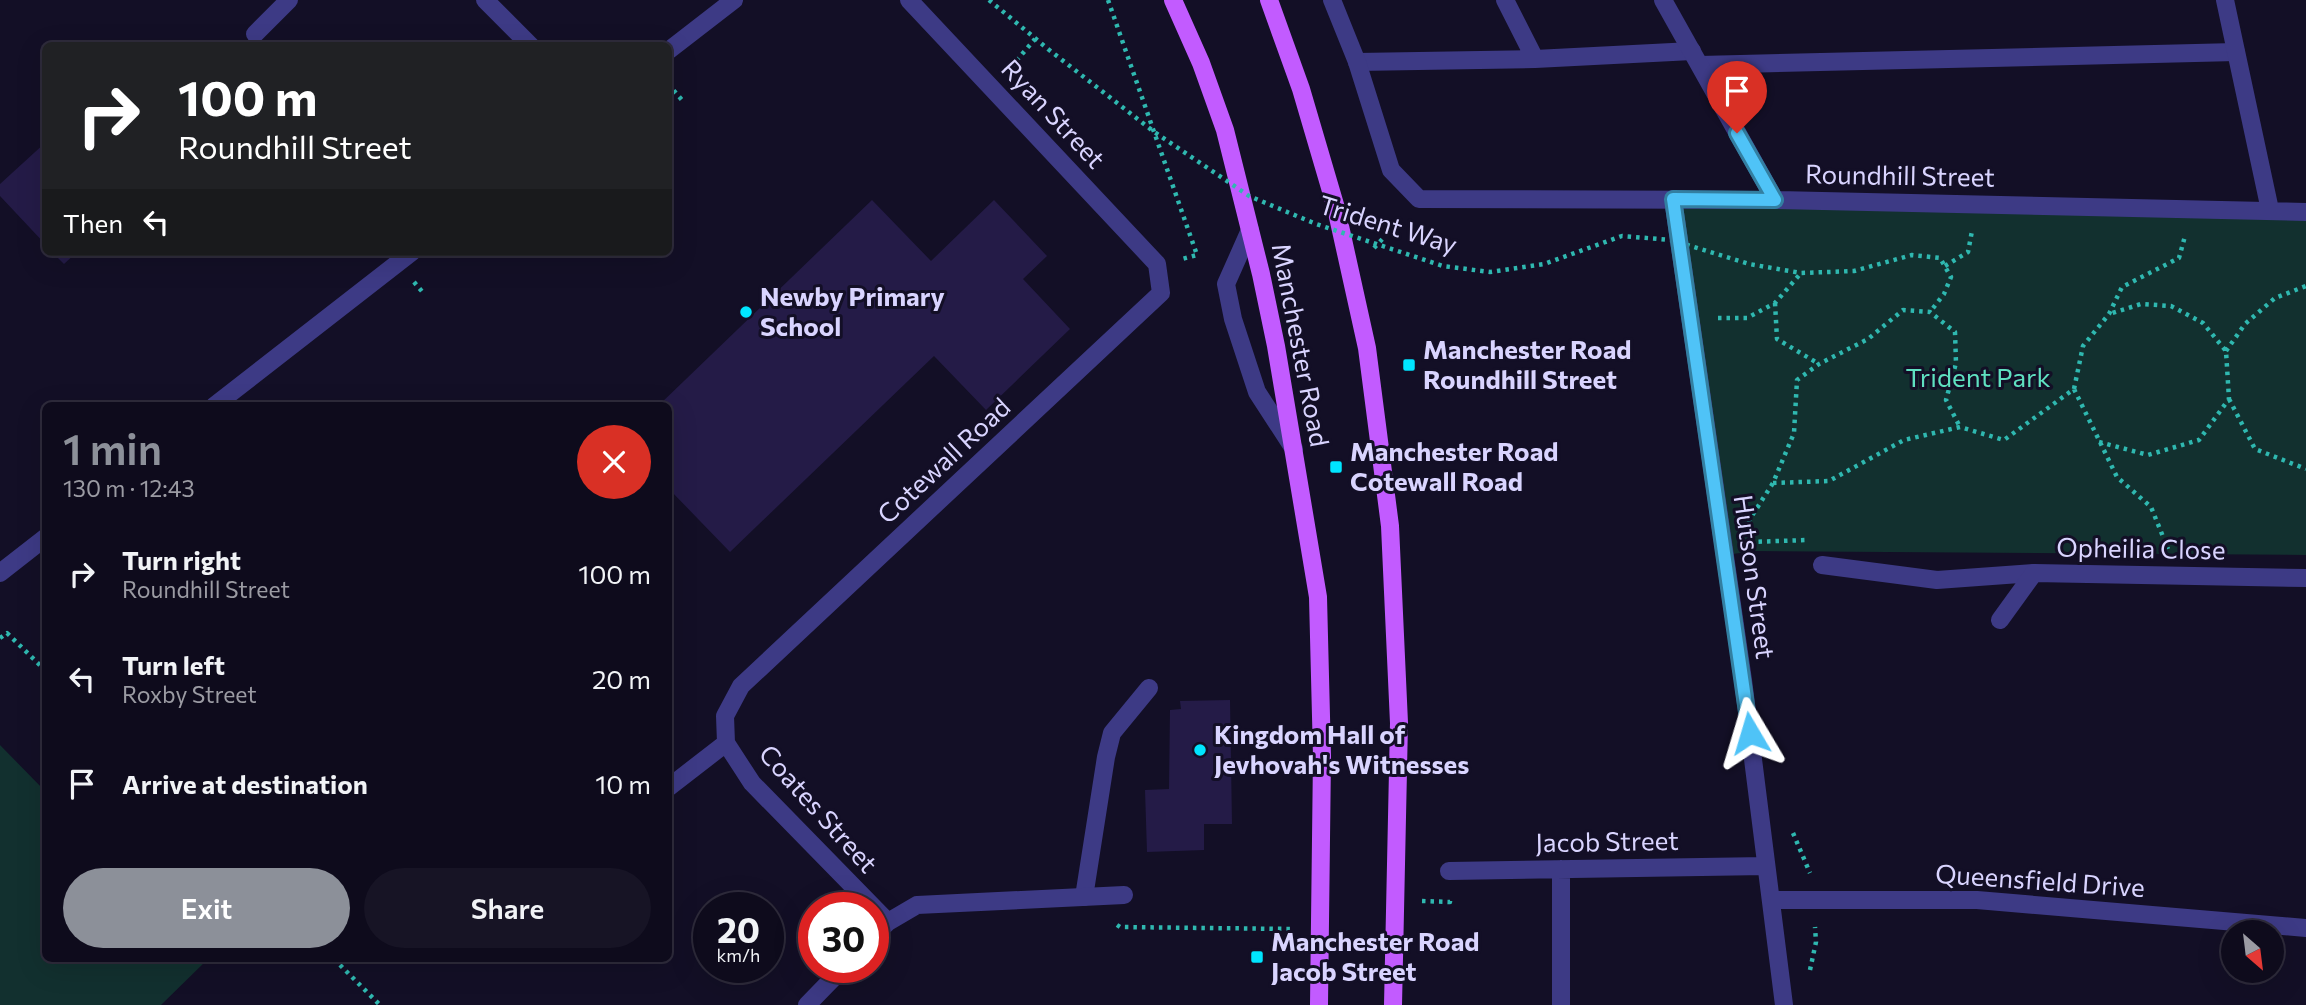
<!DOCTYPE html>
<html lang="en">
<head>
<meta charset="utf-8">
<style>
	body { margin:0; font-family:Commissioner,sans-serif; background:#171425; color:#f1f3f6; height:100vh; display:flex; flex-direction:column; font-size:26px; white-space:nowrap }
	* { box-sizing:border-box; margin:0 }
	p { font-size:23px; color:#9b9ba3 }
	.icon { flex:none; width:38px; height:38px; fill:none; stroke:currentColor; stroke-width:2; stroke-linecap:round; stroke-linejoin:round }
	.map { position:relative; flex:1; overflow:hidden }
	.side { position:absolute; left:42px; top:402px; width:630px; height:560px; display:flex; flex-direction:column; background:#0e0b1c; border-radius:10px; box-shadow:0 7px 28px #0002,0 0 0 2px #2e2b3b }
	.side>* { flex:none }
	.hud { position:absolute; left:42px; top:42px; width:630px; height:214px; border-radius:10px; box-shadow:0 7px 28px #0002,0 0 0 2px #2e2b3b; background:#202124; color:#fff; overflow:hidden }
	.needle { width:46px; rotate:152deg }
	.buttons { position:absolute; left:2221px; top:920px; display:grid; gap:14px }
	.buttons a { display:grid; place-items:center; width:63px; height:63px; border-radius:50%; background:#0e0b1c; box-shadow:0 7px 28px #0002,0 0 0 2px #2e2b3b; font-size:35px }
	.speed { position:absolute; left:693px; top:892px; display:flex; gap:14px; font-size:35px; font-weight:700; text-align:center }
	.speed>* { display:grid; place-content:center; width:91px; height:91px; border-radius:50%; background:#0e0b1c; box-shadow:0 7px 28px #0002,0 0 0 2px #2e2b3b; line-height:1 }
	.speed small { font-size:18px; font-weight:400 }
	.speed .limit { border:10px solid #d22; background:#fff; color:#111 }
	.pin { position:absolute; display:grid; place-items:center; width:60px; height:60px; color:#fff; margin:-72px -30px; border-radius:50% 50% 50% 0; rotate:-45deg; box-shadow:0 0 7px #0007 }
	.pin .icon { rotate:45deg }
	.me { position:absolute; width:77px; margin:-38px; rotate:353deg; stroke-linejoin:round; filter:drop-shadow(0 0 5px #0008) }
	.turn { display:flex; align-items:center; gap:24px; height:147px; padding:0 21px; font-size:32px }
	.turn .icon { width:91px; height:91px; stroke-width:2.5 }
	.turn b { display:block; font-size:49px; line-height:60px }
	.then { display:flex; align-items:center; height:66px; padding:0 21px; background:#0003; gap:14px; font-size:26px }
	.round { display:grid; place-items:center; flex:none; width:74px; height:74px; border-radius:37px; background:#171425 }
	.headline { display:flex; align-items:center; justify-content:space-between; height:119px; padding:0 21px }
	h1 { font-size:42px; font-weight:600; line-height:52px; color:#8c9099 }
	.button { display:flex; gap:14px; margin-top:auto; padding:14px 21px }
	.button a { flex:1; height:80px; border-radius:42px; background:#8c9099; color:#fff; font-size:28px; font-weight:600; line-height:80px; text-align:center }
	.button a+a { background:#171425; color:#f1f3f6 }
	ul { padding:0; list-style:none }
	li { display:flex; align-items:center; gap:21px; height:105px; padding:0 21px }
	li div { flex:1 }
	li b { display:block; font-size:26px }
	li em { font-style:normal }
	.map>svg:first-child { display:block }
	.green { fill:#12302f }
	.building { fill:#241b47 }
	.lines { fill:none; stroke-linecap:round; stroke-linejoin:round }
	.path { stroke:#2fb8b0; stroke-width:4.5; stroke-dasharray:3.5 5; stroke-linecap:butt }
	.lane { stroke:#3d3a85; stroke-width:18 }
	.street { stroke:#3d3a85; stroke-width:18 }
	.primary { stroke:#c25bff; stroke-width:18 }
	.path-bridge { stroke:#2fb8b0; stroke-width:4.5; stroke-dasharray:3.5 5; stroke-linecap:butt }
	.route-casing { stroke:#337fa1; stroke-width:18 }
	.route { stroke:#4fc3f7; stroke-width:12 }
	.poi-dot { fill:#00e5ff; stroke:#130f26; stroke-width:2.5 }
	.labels { text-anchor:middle; stroke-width:6; stroke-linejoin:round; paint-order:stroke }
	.street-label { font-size:26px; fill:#d9d4ff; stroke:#130f26 }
	.poi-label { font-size:26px; font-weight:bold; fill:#d9d4ff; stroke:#130f26; text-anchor:start }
	.park-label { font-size:26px; fill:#5fe0c0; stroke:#130f26 }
</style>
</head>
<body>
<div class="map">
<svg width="2306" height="1005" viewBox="0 0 2306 1005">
	<rect width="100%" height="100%" fill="#130f26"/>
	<path class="green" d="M1673,199L2306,212V555L1755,551L1725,555Z
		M0,745L45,791L46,959H208L161,1005H0Z"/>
	<path class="building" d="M46,142V245L0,196V184Z
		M872,200L931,261L994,200L1047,256L1023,279L1070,329L986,410L934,356L730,552L670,490L668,492V406H658Z
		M52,252H77L64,264Z
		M1230,700L1232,824H1204V850L1147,852L1145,790L1169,789L1170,710L1181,709L1180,701Z"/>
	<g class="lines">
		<path class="path" d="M989,0L1048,49
			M1108,0L1197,255L1182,259
			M1011,67L1035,39
			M668,84L682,100
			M1374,248L1402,218
			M1945,266L1968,252L1972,231
			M414,282L425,295
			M1775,303L1777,339L1819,364
			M1718,318H1747L1775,303L1801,273
			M2226,351L2245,324L2275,298L2306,286
			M2074,389L2083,346L2109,314L2122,287L2179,258L2185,236
			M2229,399L2255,449L2306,469
			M2099,442L2148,455L2199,440L2229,399L2226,351L2203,323L2171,306L2141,304L2109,314
			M1773,483L1829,481L1904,440L1960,427L2004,440L2074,389L2117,477L2151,507L2168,549
			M1748,522L1773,483L1794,433L1797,380L1819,364L1868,339L1903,310L1930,312L1955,332L1956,363L1946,400L1960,427
			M1750,542L1808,540
			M0,638L7,633L46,671
			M1793,833L1810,873
			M1422,901L1450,902V900
			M1117,925L1120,927L1293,929
			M334,959L380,1005
			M1810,970L1816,942L1815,927"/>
		<path class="lane" d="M1505,0L1535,59
			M1357,62L1535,59L1692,51
			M1700,65L2236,52
			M1250,230L1226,284L1233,319L1257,392L1294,449
			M1822,565L1937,580L2034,573
			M1084,897L1106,757L1112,733L1149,688"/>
		<path class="street" d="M485,0L531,46
			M1332,0L1357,62L1391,170L1419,199L1775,200L2306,212
			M1663,0L1775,200
			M2225,0L2270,210
			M255,34L289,0
			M668,51L734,0
			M1673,199L1743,680L1784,1005
			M214,406L412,252
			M0,573L46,537
			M2000,620L2034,573L2306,578
			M668,788L726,743
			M1449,871L1766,866
			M1771,900H1977L2306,928
			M888,922L752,783L726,743L725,716L741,686L1161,293L1157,264L909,0
			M873,937L888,922L917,905L1124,895
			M807,1005L843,968
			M1561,1005V869"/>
		<path class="primary" d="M1173,0L1201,63L1225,130L1261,274L1276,346L1318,597L1322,756L1319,1005
			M1269,0L1301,89L1336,208L1367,348L1390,526L1399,723L1393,1005"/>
		<path class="path-bridge" d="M1048,49L1153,131L1249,196L1316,224L1443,266L1490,272L1544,264L1622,236L1671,240L1749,264L1801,273L1854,271L1912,255L1940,258L1951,277L1944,294L1930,312"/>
	</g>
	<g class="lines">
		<g class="route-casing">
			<path id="route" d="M1737,133L1775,200L1673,199L1750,733"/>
		</g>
		<use href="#route" class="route"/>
	</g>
	<g class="poi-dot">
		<circle cx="746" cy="312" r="7"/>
		<rect x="1402" y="358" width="14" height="14" rx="3.5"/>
		<rect x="1329" y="460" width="14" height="14" rx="3.5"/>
		<circle cx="1200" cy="750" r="7"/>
		<rect x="1250" y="950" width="14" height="14" rx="3.5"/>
	</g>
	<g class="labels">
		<g class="street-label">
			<text transform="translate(1053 114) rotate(47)" y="9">Ryan Street</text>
			<text transform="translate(1900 176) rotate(1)" y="9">Roundhill Street</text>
			<text transform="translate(1388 225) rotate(17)" y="9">Trident Way</text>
			<text transform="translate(1300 345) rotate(79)" y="9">Manchester Road</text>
			<text transform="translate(944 461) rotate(-43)" y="9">Cotewall Road</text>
			<text transform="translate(2141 549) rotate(1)" y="9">Opheilia Close</text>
			<text transform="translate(1754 577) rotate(82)" y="9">Hutson Street</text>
			<text transform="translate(818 809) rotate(48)" y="9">Coates Street</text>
			<text transform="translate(1607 842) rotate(-1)" y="9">Jacob Street</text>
			<text transform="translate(2040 881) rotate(4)" y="9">Queensfield Drive</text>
		</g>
		<g class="poi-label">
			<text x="760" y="306">Newby Primary<tspan x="760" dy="30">School</tspan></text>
			<text x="1423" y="359">Manchester Road<tspan x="1423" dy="30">Roundhill Street</tspan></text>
			<text x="1350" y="461">Manchester Road<tspan x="1350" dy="30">Cotewall Road</tspan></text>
			<text x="1214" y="744">Kingdom Hall of<tspan x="1214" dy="30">Jevhovah's Witnesses</tspan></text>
			<text x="1271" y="951">Manchester Road<tspan x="1271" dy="30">Jacob Street</tspan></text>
		</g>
		<g class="park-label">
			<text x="1978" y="387">Trident Park</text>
		</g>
	</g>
</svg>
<div class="buttons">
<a><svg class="needle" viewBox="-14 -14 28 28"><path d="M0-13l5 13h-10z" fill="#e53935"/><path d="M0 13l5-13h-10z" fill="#9b9ba3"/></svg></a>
</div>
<div class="speed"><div>20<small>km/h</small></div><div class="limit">30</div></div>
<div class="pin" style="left:1737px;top:133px;background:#d93025"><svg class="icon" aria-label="arrive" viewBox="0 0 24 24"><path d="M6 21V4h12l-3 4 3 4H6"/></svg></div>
<svg class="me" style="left:1750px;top:733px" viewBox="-20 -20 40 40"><path d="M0-17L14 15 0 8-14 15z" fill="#4fc3f7" stroke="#fff" stroke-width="4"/></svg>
<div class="hud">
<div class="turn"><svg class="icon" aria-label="right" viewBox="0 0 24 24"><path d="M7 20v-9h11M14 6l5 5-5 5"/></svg><div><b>100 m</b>Roundhill Street</div></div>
<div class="then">Then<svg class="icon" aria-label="left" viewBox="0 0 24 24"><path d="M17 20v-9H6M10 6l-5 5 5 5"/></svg></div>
</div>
<section class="side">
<div class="headline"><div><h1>1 min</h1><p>130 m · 12:43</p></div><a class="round" style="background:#d93025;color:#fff"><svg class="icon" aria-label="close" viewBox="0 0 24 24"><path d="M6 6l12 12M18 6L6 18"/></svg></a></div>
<ul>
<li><svg class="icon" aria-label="right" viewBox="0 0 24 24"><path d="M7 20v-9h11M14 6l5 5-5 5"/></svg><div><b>Turn right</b><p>Roundhill Street</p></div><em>100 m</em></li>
<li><svg class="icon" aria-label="left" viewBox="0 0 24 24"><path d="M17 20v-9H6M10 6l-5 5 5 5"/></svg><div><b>Turn left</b><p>Roxby Street</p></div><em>20 m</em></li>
<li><svg class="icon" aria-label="arrive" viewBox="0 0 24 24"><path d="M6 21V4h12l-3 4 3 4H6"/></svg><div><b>Arrive at destination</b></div><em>10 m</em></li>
</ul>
<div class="button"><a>Exit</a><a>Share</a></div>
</section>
</div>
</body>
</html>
